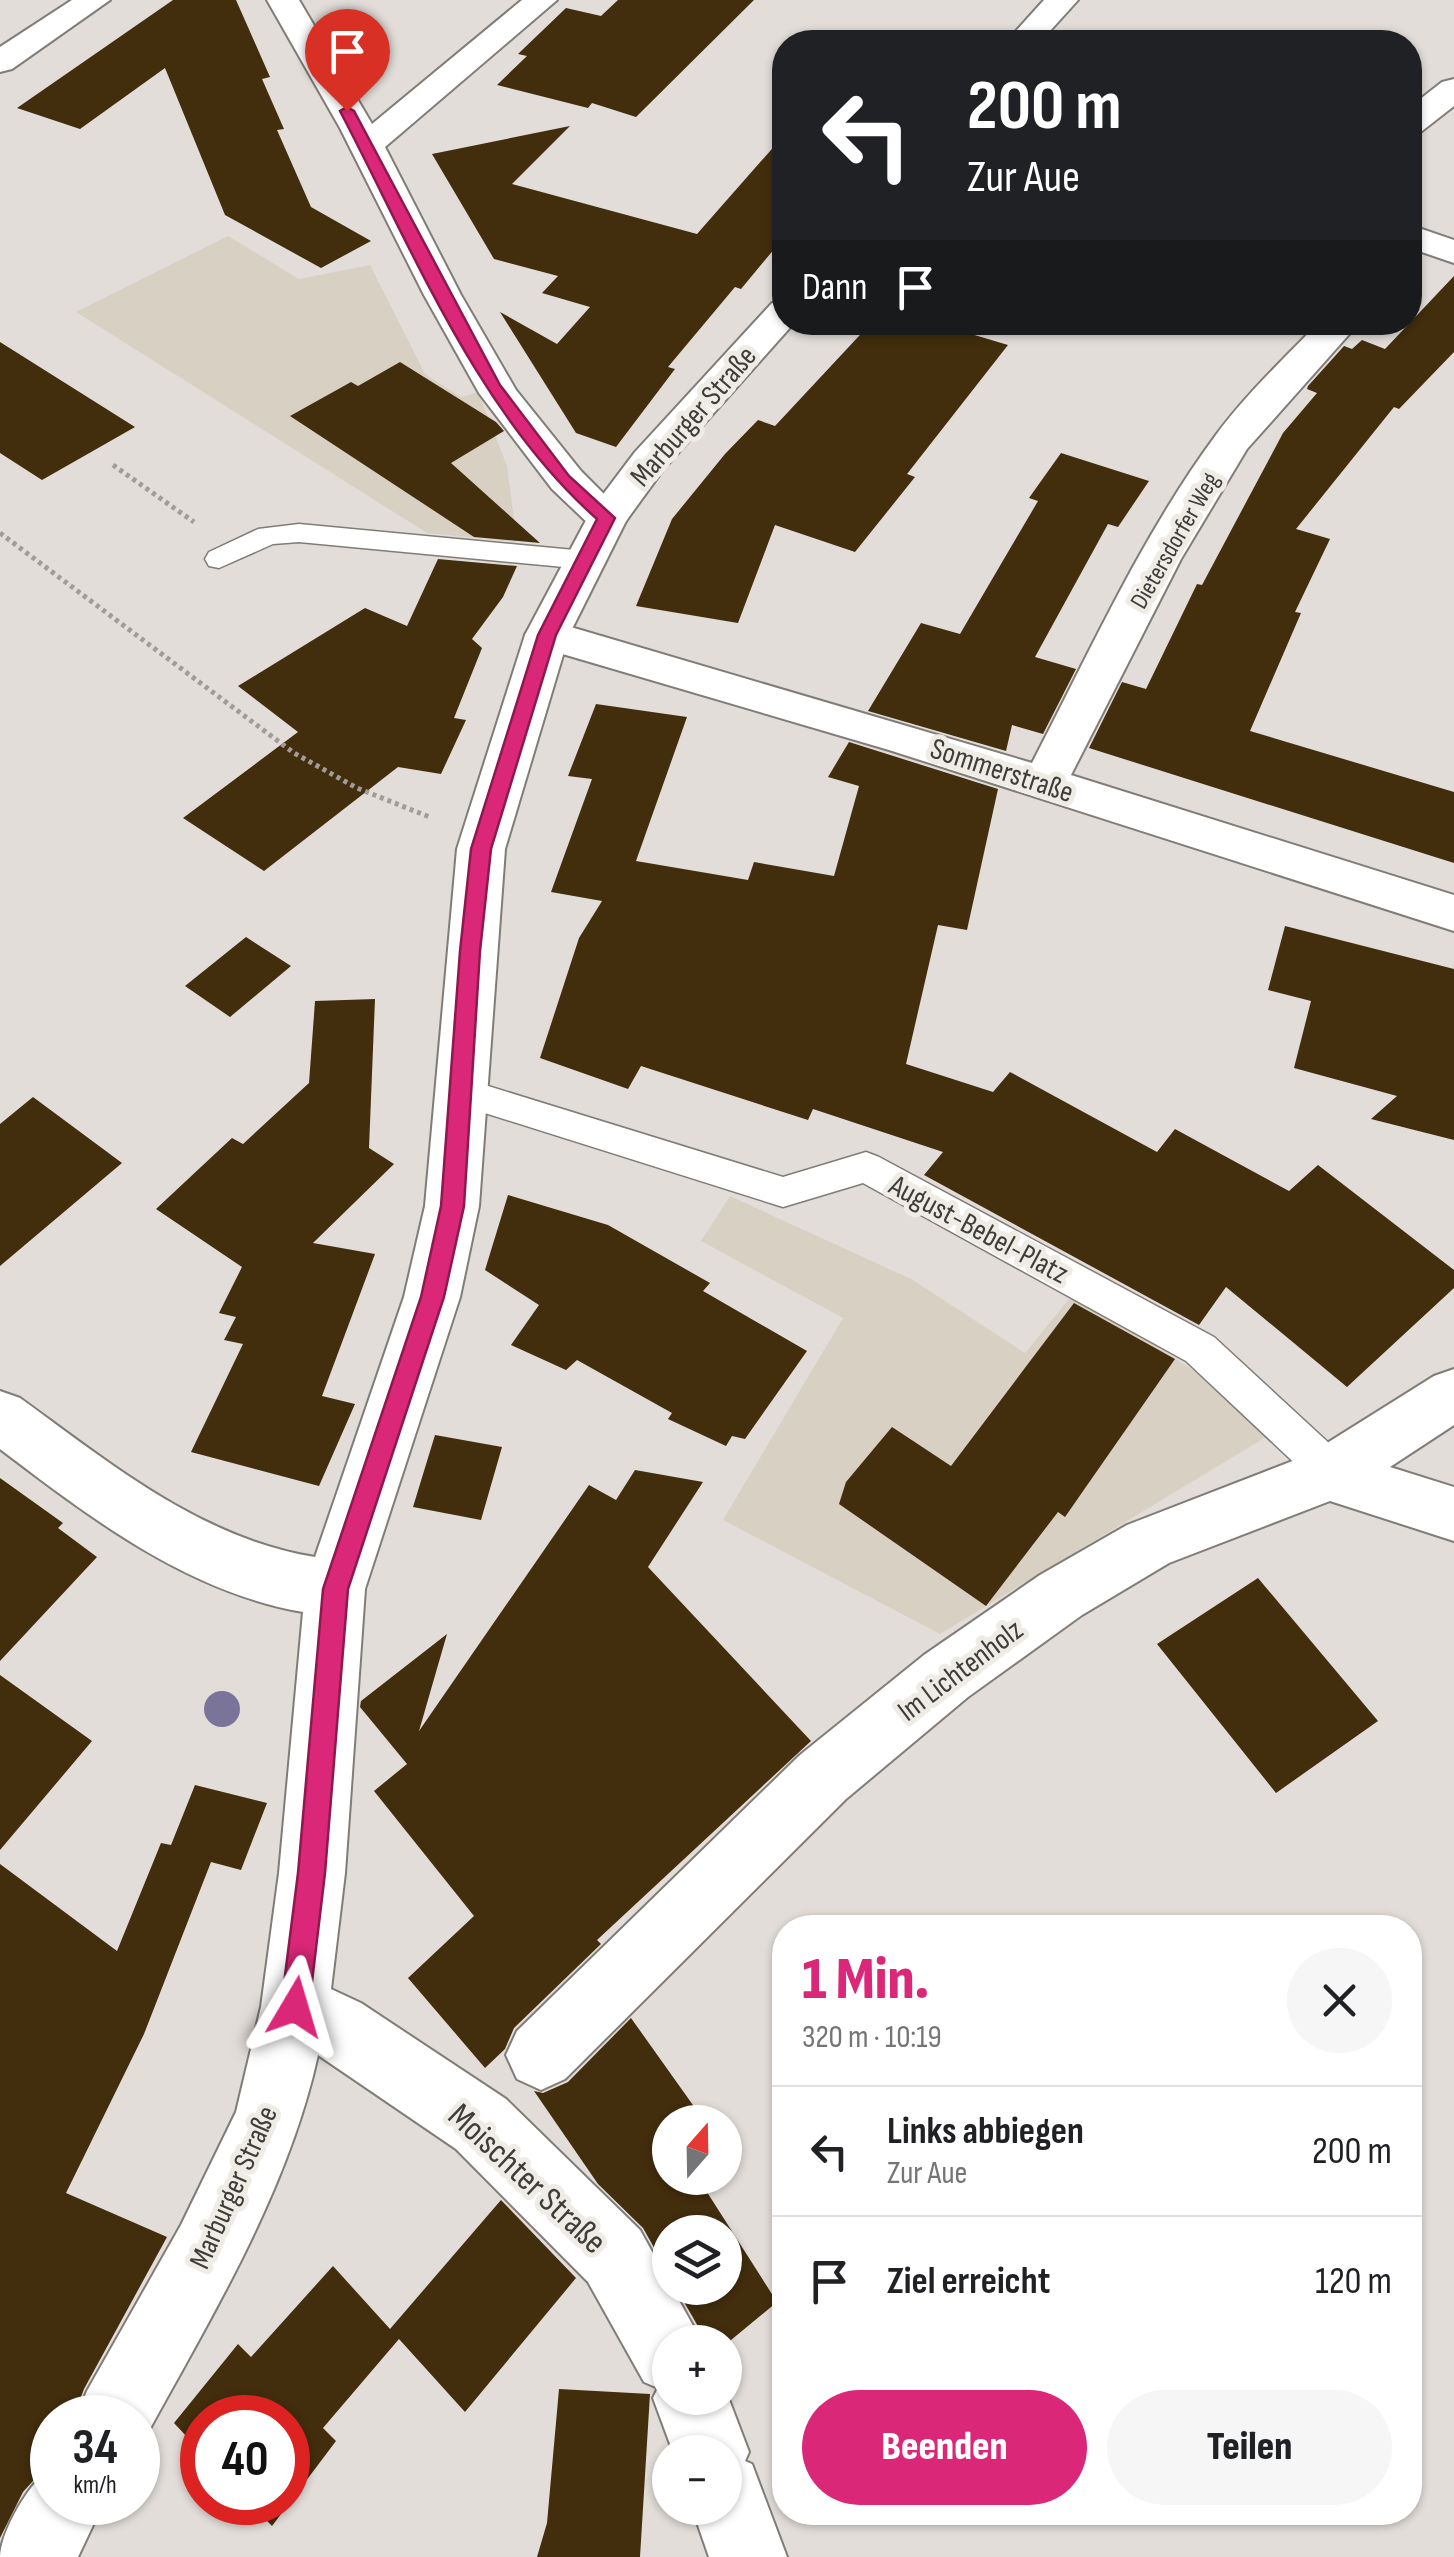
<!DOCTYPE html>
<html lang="de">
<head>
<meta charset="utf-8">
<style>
	body { margin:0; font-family:"Sofia Sans Condensed",sans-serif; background:#f6f6f6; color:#202124; height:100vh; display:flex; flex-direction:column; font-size:38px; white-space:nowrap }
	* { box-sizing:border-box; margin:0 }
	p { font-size:32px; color:#757577 }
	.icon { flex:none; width:55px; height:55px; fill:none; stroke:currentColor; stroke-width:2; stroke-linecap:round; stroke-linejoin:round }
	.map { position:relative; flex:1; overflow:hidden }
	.details { position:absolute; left:772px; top:1915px; width:650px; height:610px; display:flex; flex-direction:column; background:#fff; border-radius:40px; box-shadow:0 2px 8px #0004 }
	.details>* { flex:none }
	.banner { position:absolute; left:772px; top:30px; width:650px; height:305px; border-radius:40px; box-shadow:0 2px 8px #0004; background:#202124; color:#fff; overflow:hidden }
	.needle { width:65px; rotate:20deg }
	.buttons { position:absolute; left:652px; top:2105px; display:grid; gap:20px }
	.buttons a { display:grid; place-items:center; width:90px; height:90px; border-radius:50%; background:#fff; box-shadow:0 2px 8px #0004; font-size:50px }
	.speed { position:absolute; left:30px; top:2395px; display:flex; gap:20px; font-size:50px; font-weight:700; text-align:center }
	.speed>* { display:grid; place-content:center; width:130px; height:130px; border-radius:50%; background:#fff; box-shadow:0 2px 8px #0004; line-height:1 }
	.speed small { font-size:25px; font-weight:400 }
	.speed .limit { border:15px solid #d22; background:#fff; color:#111 }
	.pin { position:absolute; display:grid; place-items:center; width:85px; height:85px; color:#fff; margin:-102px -42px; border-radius:50% 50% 50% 0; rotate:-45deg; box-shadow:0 0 10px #0007 }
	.pin .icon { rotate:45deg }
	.me { position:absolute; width:110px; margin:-55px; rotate:7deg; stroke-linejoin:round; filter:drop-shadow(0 0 8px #0008) }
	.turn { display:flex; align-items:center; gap:35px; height:210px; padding:0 30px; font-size:45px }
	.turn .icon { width:130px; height:130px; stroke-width:2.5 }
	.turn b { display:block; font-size:70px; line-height:85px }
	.then { display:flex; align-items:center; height:95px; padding:0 30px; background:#0003; gap:20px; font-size:38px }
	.round { display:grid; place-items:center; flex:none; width:105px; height:105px; border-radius:52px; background:#f6f6f6 }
	.overview { display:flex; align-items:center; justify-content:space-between; height:170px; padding:0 30px }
	h1 { font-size:60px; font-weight:800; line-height:75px; color:#db2777 }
	.action { display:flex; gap:20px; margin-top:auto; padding:20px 30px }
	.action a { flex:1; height:115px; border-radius:60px; background:#db2777; color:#fff; font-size:40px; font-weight:800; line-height:115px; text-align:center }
	.action a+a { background:#f6f6f6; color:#202124 }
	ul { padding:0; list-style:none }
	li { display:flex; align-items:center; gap:30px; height:130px; padding:0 30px; border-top:2px solid #e0e0e0 }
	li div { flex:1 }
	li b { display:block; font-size:38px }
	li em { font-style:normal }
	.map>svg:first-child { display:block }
	.built { fill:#d9d0c4 }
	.building { fill:#422d0d }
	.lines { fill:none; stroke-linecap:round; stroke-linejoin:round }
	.service-casing { stroke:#807c77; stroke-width:3 }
	.minor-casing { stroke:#807c77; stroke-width:4 }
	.tertiary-casing { stroke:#807c77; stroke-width:4 }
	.secondary-casing { stroke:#807c77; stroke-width:4 }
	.path { stroke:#a09d99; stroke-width:5; stroke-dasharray:4 4; stroke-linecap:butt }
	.service { fill:#fff; fill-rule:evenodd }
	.minor { fill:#fff; fill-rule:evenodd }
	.tertiary { fill:#fff; fill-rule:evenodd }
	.secondary { fill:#fff; fill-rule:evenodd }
	.tree { fill:#7a749a }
	.route { fill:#db2777; stroke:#8e194d; stroke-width:2.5 }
	.labels { text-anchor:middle; stroke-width:10; stroke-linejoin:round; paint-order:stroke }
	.far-street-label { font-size:25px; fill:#3e3d3a; stroke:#efebe5 }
	.street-label { font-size:30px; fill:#3e3d3a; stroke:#efebe5 }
	.near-street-label { font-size:35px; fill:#3e3d3a; stroke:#efebe5 }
</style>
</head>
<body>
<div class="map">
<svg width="1454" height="2557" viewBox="0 0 1454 2557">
	<rect width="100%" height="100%" fill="#e2ddd8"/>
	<path class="built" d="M228,236L299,279L370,265L425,374L461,397L478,392L507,466L517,542L427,533L76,312Z
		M730,1196L913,1280L1025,1353L1074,1293L1217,1386L1266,1437L940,1634L723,1520L843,1318L701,1241Z"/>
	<path class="building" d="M173,0H236L270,77L262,79L284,129L277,130L311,207L371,241L321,268L225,215L165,68L80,129L17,108Z
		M618,0H754L636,117L592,103L588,108L497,85L527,56L518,54L566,8L601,16Z
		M570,126L512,184L697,234L785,134V236L741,289L735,287L668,367L675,369L616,447L576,433L500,312L557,344L590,307L542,293L558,276L494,259L432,154Z
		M1454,276V352L1399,409L1394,407L1296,529L1330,539L1295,612L1301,613L1250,731L1454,792V863L1089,748L1122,682L1146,689L1197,584L1202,585L1283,433L1317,393L1307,389L1308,386L1344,346L1352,349L1362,340L1385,349Z
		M872,322H931L1008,345L907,474L915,477L855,552L775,525L738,623L636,606L672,519L725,454L758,420L775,426Z
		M0,342L135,427L42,480L0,453Z
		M400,362L496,422L504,431L451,463L540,543L474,537L290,416L351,382L358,386Z
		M1061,453L1149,481L1118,527L1108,524L1035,657L1076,669L1043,734L1012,725L1006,751L868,711L921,623L960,634L1038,501L1029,498Z
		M438,559L517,566L503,597L472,639L482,648L454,718L466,720L441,774L398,767L264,871L183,818L298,732L238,686L365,608L407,626Z
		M596,704L687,717L636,861L748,880L754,862L834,876L859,786L828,777L849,742L998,789L967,930L938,925L906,1064L993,1092L1010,1072L1157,1152L1175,1129L1289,1191L1318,1165L1454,1270V1288L1347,1387L1226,1287L1199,1325L924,1175L943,1152L813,1109L808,1120L641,1066L628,1089L540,1058L579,938L602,901L551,892L592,779L568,776Z
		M1285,926L1454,969V1140L1371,1119L1397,1096L1294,1068L1311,1001L1268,990Z
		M246,937L291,966L230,1017L185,986Z
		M375,999L369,1148L394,1164L313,1243L375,1254L322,1396L355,1404L319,1486L191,1452L243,1344L224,1340L236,1317L219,1313L242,1267L156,1209L232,1138L243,1144L309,1083L315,1001Z
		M33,1097L122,1163L0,1266V1124Z
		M508,1195L608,1225L710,1283L703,1291L807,1351L745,1439L732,1436L726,1446L668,1419L672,1413L577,1360L566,1370L511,1345L539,1305L485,1270Z
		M1074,1303L1175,1359L1065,1517L1058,1512L986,1606L839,1504L846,1482L892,1427L951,1466Z
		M435,1435L502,1447L481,1520L413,1507Z
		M635,1470L703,1482L648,1567L811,1741L597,1940L601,1944L514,2028L505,2049L485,2068L408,1978L474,1916L374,1791L407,1764L360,1707L361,1701L447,1634L419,1731L589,1485L616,1500Z
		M0,1478L63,1523L58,1528L97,1557L0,1661Z
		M1258,1578L1378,1721L1276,1793L1157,1644Z
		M0,1675L92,1741L0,1850Z
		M195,1785L267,1803L241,1870L211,1862L144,2034L66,2193L167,2237L84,2389L73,2418H52V2465L41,2472L23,2492L0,2538V1864L117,1951L161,1843L171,1845Z
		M631,2018L705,2122H670V2178H698L777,2302L725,2345L707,2342L676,2288H725V2232H670V2276L643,2228L598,2184L534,2091L543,2093L568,2082Z
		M501,2200L576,2278L465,2412L399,2339L323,2428L336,2441L272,2526L249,2502H288V2418H202V2453L174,2423L238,2344L251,2357L333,2266L390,2329Z
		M559,2389L650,2394L640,2557H537L547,2523Z"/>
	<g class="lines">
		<g class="service-casing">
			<path id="service" d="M299,524L585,551L595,553L599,560L595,567L585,569L299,542L273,544L219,568L209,566L205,559L209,552L258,529Z
				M462,1078L783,1177L866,1152L879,1157L1214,1337L1331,1445L1349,1474L1343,1487L1329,1492L1315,1487L1303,1471L1186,1361L863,1183L783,1207L450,1102L444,1092L450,1082Z"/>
		</g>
		<g class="minor-casing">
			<path id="minor" d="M267,0H299L372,124L522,0H557L385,147L461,295L516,390L581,471L628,518L622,527L607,531L592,527L552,489L479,393L424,295L340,128Z
				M1454,79V106L1422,131L1410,134V107L1442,82Z
				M1410,225L1454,240V263L1410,248Z
				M1319,322H1360L1247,449L1181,559L1071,775L1454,895V931L889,750L532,645L525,635L532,625L547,620L1032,763C1089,653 1142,535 1216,435C1246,394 1284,359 1319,322Z
				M1454,1369V1425L1390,1467L1454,1487V1541L1330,1501L1169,1563L1082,1615L968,1697L846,1799L565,2079L541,2090L517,2079L506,2055L517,2031L800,1755L924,1655L1040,1575L1127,1525L1308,1455L1434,1376Z"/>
		</g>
		<g class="tertiary-casing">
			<path id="tertiary" d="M1044,0H1078L1040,42H1006Z
				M785,300V322H795L663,470L626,521L569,635L505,849L479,1206L460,1297L365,1589L345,1873L331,1989L361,2003L506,2099L640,2230L702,2342H670V2398H725V2389L749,2452L745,2461L752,2464L787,2557H709L692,2508H725V2452H673L653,2398L658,2388L644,2382L588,2282L456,2149L318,2055C287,2195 209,2320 141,2445L138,2446V2418H76L87,2391L181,2225L236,2112L261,2007L279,1873L303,1612C187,1592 91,1518 0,1449V1391L20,1398C111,1464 202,1539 315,1557L404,1297L425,1206L457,849L525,635L592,509L635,452L772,303Z
				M52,2469V2502H104L78,2557H0C0,2533 31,2478 52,2469Z"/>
		</g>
		<g class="secondary-casing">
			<path id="secondary" d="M72,0H110L12,69L0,72V47Z"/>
		</g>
		<path class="path" d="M113,465L194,522
			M0,533L294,753L357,788L432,818"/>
		<use href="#service" class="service"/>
		<use href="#minor" class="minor"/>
		<use href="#tertiary" class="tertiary"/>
		<use href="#secondary" class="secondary"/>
	</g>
	<circle class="tree" cx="222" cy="1709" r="18"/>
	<path class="route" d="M347,107L354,111L500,385L569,476L615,518L556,635L491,849L480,951L464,1206L444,1297L348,1589L325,1873L309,2007L305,2017L295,2021L285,2017L281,2007L298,1873L323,1589L421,1297L441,1206L460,951L471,849L538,635L597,519C478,414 413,250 340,111Z"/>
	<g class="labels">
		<g class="far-street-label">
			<text transform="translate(1174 540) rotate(-60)" y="9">Dietersdorfer Weg</text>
		</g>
		<g class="street-label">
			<text transform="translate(693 416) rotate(-49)" y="10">Marburger Straße</text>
			<text transform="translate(1002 770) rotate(18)" y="10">Sommerstraße</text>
			<text transform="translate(979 1229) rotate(28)" y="10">August-Bebel-Platz</text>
			<text transform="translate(960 1670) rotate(-37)" y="10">Im Lichtenholz</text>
			<text transform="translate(233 2187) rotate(-66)" y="10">Marburger Straße</text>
		</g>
		<g class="near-street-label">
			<text transform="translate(528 2178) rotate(43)" y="12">Moischter Straße</text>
		</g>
	</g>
</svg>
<div class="buttons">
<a><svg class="needle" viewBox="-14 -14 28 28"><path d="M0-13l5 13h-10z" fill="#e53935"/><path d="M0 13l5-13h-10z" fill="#757577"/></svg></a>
<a><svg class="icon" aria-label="layers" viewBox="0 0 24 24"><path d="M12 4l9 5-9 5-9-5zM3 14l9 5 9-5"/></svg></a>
<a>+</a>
<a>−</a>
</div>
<div class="speed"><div>34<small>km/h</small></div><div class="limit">40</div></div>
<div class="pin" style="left:347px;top:111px;background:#d93025"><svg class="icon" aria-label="arrive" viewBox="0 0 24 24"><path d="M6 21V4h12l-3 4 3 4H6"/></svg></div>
<svg class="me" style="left:295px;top:2007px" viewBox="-20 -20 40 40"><path d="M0-17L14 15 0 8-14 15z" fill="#db2777" stroke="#fff" stroke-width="4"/></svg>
<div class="banner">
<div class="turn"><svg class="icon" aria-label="left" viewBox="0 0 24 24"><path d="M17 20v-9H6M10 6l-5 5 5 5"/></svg><div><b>200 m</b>Zur Aue</div></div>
<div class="then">Dann<svg class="icon" aria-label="arrive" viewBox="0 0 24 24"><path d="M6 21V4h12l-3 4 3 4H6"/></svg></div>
</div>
<section class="details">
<div class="overview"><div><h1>1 Min.</h1><p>320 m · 10:19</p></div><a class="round"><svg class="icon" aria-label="close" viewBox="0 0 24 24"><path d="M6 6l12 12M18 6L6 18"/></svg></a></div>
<ul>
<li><svg class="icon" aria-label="left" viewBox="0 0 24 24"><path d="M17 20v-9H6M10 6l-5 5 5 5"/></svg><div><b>Links abbiegen</b><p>Zur Aue</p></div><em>200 m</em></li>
<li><svg class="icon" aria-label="arrive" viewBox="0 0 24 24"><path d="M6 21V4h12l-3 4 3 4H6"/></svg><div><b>Ziel erreicht</b></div><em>120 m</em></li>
</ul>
<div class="action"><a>Beenden</a><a>Teilen</a></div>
</section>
</div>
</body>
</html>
